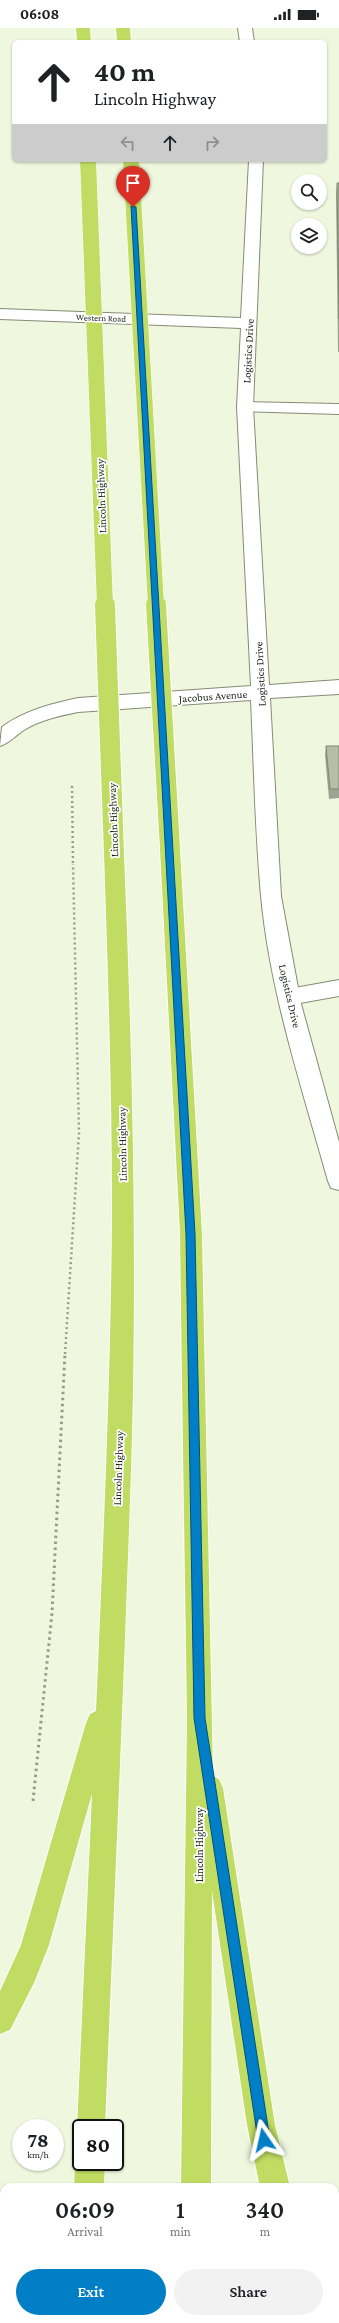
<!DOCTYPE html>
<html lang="en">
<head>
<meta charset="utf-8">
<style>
	body { margin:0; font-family:"Crimson Pro",serif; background:#f2f2f2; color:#202124; height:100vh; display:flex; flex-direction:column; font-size:15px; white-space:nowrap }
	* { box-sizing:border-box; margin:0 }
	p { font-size:13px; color:#757577 }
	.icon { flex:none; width:22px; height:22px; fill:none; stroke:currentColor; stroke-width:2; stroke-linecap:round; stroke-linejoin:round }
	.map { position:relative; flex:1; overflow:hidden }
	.side { position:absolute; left:0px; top:2155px; width:339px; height:140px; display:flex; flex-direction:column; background:#fff; border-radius:12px 12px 0 0; box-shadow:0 1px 3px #0004 }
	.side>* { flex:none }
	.top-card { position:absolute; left:12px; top:12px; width:315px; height:122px; border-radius:6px; box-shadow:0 1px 3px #0004; background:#fff; color:#202124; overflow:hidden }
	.buttons { position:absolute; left:291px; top:146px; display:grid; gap:8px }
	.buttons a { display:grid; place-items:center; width:36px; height:36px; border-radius:50%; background:#fff; box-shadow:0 1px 3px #0004; font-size:20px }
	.speed { position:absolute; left:12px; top:2091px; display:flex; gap:8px; font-size:20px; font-weight:700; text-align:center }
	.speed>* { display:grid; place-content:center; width:52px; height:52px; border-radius:50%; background:#fff; box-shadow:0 1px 3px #0004; line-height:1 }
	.speed small { font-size:10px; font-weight:400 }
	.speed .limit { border:2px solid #111; border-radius:6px; background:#fff; color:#111 }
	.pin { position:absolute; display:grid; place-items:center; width:34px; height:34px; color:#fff; margin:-41px -17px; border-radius:50% 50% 50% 0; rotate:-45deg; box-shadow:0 0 4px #0007 }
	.pin .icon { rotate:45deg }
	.me { position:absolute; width:44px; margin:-22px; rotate:349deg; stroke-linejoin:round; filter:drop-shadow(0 0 3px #0008) }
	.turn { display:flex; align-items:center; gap:14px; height:84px; padding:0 16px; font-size:18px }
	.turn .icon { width:52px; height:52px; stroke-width:2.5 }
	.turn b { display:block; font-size:28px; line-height:34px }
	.lanes { display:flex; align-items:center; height:38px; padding:0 16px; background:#0003; justify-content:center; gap:20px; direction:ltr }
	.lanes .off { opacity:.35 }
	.eta { display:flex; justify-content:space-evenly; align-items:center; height:68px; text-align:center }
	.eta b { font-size:24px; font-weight:600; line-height:28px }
	.cta { display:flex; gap:8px; margin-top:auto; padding:8px 16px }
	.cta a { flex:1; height:46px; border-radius:24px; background:#007ec6; color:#fff; font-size:16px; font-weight:600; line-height:46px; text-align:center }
	.cta a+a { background:#f2f2f2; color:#202124 }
	.status { display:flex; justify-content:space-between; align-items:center; height:28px; padding:0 20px; background:#fff; direction:ltr }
	.status svg { height:11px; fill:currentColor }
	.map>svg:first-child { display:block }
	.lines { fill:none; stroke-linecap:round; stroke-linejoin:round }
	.service-casing { stroke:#858c76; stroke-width:2 }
	.minor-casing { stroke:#858c76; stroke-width:2 }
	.trunk-casing { stroke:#fff; stroke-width:2 }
	.path-far1 { stroke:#979d8b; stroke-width:2.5; stroke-dasharray:2 3; stroke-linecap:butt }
	.path { stroke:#979d8b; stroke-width:3; stroke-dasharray:2.5 3.5; stroke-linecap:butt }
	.service { fill:#fff; fill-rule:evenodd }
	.minor { fill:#fff; fill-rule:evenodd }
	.trunk { fill:#c0dc62; fill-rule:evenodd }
	.trunk-bridge-far1-casing { stroke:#fff; stroke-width:17; stroke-linecap:butt }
	.trunk-bridge-casing { stroke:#fff; stroke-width:22; stroke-linecap:butt }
	.path-bridge { stroke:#979d8b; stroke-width:2.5; stroke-dasharray:2 3; stroke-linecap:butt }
	.trunk-bridge-far1 { stroke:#c0dc62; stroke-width:16 }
	.trunk-bridge { stroke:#c0dc62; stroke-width:20 }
	.wall { fill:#9da390 }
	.building { fill:#b7bea7; stroke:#808575 }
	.route { fill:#007ec6; stroke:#005281 }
	.labels { text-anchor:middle; stroke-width:3.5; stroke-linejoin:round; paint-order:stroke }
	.far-street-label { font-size:9px; fill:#1e2118; stroke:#fff }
	.street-label { font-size:11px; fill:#1e2118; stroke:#fff }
</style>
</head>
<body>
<div class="status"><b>06:08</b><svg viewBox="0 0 49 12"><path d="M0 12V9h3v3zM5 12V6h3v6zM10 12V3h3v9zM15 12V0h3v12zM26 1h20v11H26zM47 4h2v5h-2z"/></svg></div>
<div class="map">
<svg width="339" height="2295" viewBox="0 0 339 2295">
	<rect width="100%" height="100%" fill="#eff7de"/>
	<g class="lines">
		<g class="service-casing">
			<path id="service" d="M245,374L339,376V386L239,383L237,379L239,375Z
				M339,952V968L289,977L282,975L279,969L282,963L289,961Z"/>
		</g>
		<g class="minor-casing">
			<path id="minor" d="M238,0H252L254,14H240Z
				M249,132H263L253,379L269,657L339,652V666L270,670L281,868L301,976L339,1114V1162L331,1160L328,1153C302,1060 270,965 261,868C255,803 254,737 251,672L78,684C59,688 40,692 24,702C15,708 9,715 0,718L2,699C25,682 51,676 78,670L251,658L237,379L241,300L0,291V281L241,290Z"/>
		</g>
		<g class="trunk-casing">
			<path id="trunk" d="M76,0H90L91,14H77Z
				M116,0H130L131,14H117Z
				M170,813L177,816L180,821L202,1206L213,1748L219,1751L223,1760L275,2097L290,2159H260L247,2097L212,1863L211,2159H181L187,1690L182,1354L180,1206L160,821L163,816Z
				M114,818L121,821L124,826C132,1020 137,1214 132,1409C125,1639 114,1870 105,2100H81V2110L77,2100L92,1766L49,1917L34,1955L10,2002L0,2006V1963L21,1917L86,1695L90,1686L96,1683C103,1517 111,1350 112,1184C112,1064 108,945 104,826L107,821Z
				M81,2123V2134H105L104,2159H74L75,2134Z
				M335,2262L339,2264V2295L329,2291H335Z
				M67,2291H97L96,2295H66Z
				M178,2291H208V2295H178Z"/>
		</g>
		<path class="path-far1" d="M65,1326L79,1105L73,836"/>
		<path class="path" d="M33,1773L52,1585L65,1325"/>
		<use href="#service" class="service"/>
		<use href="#minor" class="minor"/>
		<use href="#trunk" class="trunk"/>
		<g class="trunk-bridge-far1-casing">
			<path id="trunk-bridge-far1" d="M88,132L105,578
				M131,132L156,578"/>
		</g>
		<g class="trunk-bridge-casing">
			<path id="trunk-bridge" d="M105,577L114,826
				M156,577L170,821"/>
		</g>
		<path class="path-bridge" d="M72,758L73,836"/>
		<use href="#trunk-bridge-far1" class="trunk-bridge-far1"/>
		<use href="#trunk-bridge" class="trunk-bridge"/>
	</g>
	<path class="wall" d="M337,155H339V324H338L336,166Z
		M326,718H339V770L329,771L325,727Z"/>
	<path class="building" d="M337,155H339V291Z
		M326,718H339V761H330Z"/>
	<path class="route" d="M131,178L136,179L195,1206L205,1690L270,2112L268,2117L264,2118L260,2117L258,2112L194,1690L186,1206Z"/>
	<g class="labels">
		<g class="far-street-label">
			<text transform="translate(101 290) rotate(2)" y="3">Western Road</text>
		</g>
		<g class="street-label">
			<text transform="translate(248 323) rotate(-87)" y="4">Logistics Drive</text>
			<text transform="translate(101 468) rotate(-92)" y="4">Lincoln Highway</text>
			<text transform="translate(260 646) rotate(-93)" y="4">Logistics Drive</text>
			<text transform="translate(213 668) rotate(-4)" y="4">Jacobus Avenue</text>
			<text transform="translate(113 792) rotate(-92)" y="4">Lincoln Highway</text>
			<text transform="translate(290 968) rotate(77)" y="4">Logistics Drive</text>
			<text transform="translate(122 1116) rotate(-91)" y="4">Lincoln Highway</text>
			<text transform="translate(118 1440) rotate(-88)" y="4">Lincoln Highway</text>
			<text transform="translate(199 1817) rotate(-90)" y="4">Lincoln Highway</text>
		</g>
	</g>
</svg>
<div class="buttons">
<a><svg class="icon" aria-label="search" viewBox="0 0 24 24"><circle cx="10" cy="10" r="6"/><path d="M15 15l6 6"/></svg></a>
<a><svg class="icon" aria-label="layers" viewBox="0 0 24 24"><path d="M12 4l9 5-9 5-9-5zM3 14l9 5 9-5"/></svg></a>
</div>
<div class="speed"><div>78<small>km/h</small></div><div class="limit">80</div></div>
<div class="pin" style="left:133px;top:179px;background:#d93025"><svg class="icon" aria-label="arrive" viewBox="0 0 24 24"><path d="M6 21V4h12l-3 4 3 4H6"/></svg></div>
<svg class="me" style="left:264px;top:2112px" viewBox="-20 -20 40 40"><path d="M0-17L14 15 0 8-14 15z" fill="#007ec6" stroke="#fff" stroke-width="4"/></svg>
<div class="top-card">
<div class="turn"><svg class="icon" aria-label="ahead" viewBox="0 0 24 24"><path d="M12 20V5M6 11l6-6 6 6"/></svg><div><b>40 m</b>Lincoln Highway</div></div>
<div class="lanes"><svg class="icon off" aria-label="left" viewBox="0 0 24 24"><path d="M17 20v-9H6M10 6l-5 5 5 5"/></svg><svg class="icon" aria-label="ahead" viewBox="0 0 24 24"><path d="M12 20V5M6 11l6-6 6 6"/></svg><svg class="icon off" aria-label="right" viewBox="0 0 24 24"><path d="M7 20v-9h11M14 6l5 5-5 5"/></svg></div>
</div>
<section class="side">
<div class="eta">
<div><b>06:09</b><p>Arrival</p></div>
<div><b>1</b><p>min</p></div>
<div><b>340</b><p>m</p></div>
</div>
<div class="cta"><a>Exit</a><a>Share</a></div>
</section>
</div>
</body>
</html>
